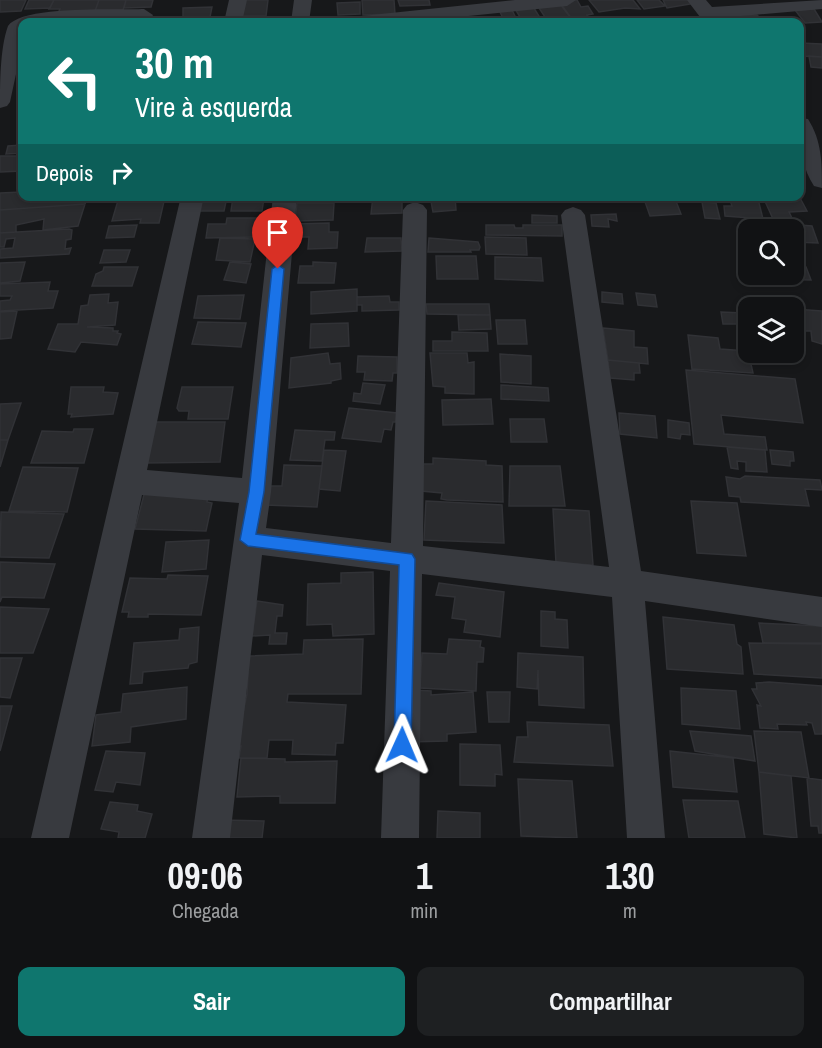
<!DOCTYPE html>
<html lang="pt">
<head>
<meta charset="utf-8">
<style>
	body { margin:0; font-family:"Archivo Narrow",sans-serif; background:#1e2022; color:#f1f3f6; height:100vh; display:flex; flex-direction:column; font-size:22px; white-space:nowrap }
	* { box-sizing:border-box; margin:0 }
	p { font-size:20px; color:#9c9ea0 }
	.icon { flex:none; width:33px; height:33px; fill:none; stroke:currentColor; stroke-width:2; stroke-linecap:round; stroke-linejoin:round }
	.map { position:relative; height:838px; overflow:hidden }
	.side { display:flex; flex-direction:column; background:#111214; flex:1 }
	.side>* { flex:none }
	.guide { position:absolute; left:18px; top:18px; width:786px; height:183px; border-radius:12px; box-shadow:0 3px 9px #0003,0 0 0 2px #303234; background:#0f766e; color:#fff; overflow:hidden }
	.fabs { position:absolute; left:738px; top:219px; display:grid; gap:12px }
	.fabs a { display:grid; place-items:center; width:66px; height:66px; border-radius:12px; background:#111214; box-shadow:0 3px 9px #0003,0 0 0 2px #303234; font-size:30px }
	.pin { position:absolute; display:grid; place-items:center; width:51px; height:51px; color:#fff; margin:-62px -26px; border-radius:50% 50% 50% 0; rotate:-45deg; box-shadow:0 0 6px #0007 }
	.pin .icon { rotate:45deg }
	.me { position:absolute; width:66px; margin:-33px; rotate:1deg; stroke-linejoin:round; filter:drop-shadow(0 0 4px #0008) }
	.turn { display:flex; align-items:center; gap:21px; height:126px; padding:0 18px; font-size:27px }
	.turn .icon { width:78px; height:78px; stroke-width:2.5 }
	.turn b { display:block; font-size:42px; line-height:51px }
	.then { display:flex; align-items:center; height:57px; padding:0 18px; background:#0003; gap:12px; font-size:22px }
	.eta { display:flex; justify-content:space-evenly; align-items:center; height:102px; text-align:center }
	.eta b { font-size:36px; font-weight:800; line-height:42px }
	.action { display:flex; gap:12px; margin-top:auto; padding:12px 18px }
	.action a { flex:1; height:69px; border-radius:12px; background:#0f766e; color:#fff; font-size:24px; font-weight:800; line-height:69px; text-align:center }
	.action a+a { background:#1e2022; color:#f1f3f6 }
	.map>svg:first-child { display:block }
	.building { fill:#2a2b2e; stroke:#313236; stroke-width:1.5 }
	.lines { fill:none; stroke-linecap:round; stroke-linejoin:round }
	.minor { fill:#383a3f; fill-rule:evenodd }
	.route { fill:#1a73e8; stroke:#114b97; stroke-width:1.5 }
</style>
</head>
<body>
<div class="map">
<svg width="822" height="838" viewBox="0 0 822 838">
	<rect width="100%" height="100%" fill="#17181a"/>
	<path class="building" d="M0,0H26L21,11L0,12Z
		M29,0H54L50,8L25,9Z
		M54,0H99L94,14L57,15L60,9H49Z
		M99,0H126L123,10L95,11Z
		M126,0H153L151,7L124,8Z
		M237,0H268L266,16H234Z
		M362,0H394L395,14L363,15Z
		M398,0H429L430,5L400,6Z
		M558,0H577L581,7L588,6L593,14L587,15L589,18L572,19Z
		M589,0H633L640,9L625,8L599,12Z
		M637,0H659L665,6L644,9Z
		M663,0H693L696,3L667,8Z
		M360,2V14L338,15L337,3Z
		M560,4L570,17L547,20L539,8Z
		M532,5L539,16L542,22H523L514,7Z
		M212,7L209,22H183V8Z
		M511,8L518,22H505L499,10Z
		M814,9L822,22L805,23L795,10Z
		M757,15L764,22H741L737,16Z
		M718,16H737L741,22H721Z
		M800,43L822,44V57L800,56Z
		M809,56L822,57V68L811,67Z
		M22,145V153L6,154L8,146Z
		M17,153H22V171L0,172V156H17Z
		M22,192V196H87L85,204L0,210V193Z
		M373,196H402V213L371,214Z
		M430,196H455L456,210L433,212Z
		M643,196H674L681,214L650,216Z
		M799,196L807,211L789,212L793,220L784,221H774L763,197Z
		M119,197H165L159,223H140L141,219L112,221Z
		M197,197H227L224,211H194Z
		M233,197L264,198L262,211H231Z
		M729,197L758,199L763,219L725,216L724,206H732Z
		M702,202L716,203L720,219L705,218Z
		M297,203H334L333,220L295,221Z
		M85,204L78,226L43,230L44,219L16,225V232L0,233V210Z
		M616,214L617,221L608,219L609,227L592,226L591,215Z
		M532,215L557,216V223H532Z
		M227,218H261L259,237L206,238L208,224H226Z
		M329,223V232H338L337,248L308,249L309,237H300L301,234H292L293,224Z
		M786,224L812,226L818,243L794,242V230H787Z
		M137,225L134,237L106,238L109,226Z
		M486,225H514L515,228H523V225H562V236L486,235Z
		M69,229L72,230L71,239L66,240L65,249L71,248L69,254L0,258V249L13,248L15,238L6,239L4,247H0V233Z
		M485,237L526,238L527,255L486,254Z
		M220,238L255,239L250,262L216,260Z
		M367,238H401L402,251L365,252Z
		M429,238L478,242L480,247L479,250H470L471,252H428Z
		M104,250H130L126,262L100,263Z
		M436,256H476L478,279H437Z
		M495,257L541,258L543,281L495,279Z
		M25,262L20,281L0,283V263Z
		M230,262L251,264L246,283L224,280Z
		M313,262L336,263L334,283H298L300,266H313Z
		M794,266L806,267L811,280L766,279L765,274H794Z
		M104,267H138L132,286H92L96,274L103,271Z
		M50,282L48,291H58L53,308L0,311V301L10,300L12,296H0V284Z
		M357,289V311L311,314V292Z
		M602,292L622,294L623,304L602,302Z
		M636,293L655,295L657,307L638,305Z
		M109,294L108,303L118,302L115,325L87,327L113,328V331H118L117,333L121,334L117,345L81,342L75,352L48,349L58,324H78L81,306L88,305L90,295Z
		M244,295L240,319L194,318L198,296Z
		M389,296L390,302H399V310L362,311V305H357V297Z
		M426,304H489L490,315L427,314Z
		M794,309L822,311V344L812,341L811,331H803L799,323H794Z
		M17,311L11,338L0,339V312Z
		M721,312L743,313L748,317V324H723Z
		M458,315H490L491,329L459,330Z
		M496,320H525L527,344H498Z
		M198,322L246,323L241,347L192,344Z
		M348,323L349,346L310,348L311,324Z
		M603,328L634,331V347L647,348L648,364L608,360Z
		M452,332L487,333L488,351H433V341H452Z
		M688,335L718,338L720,349L748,351L753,373L692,369Z
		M328,353L330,364L340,363L341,379L331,381V383L289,388L291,358Z
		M430,353H467L468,363L474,362V394L445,393V387L433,386Z
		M500,354L531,356V384L501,382Z
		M358,356L397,357V373H393L392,381L364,380L365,372H357Z
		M608,360L639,363L640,373H634V380L610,378Z
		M686,370L795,379L803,423L721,415L724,434L765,437L767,450L694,444Z
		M363,383L385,385L380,404L353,401L354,393L361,394Z
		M501,385L548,388L549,401L501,399Z
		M71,387H104L103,392L118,393L113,414L71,417L72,414H68Z
		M182,387H233L228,419H188L189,411H179L177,408Z
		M491,399L493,424L443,425L442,400Z
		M21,403L8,440H0V404Z
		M349,408L397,413L396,422H393L391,430L384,429L381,442L342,438Z
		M619,413L655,416L657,438L620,434Z
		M510,419H544L547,442H511Z
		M668,420L689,423L690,435L681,434L680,439L668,437Z
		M154,422H225L220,462L145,463Z
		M74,429H93L84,463H31L42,431L73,432Z
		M295,430L335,432L334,440H325L322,461L290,460Z
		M0,440H8L0,467Z
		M727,447L765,450L767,472L746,471V462L737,461L738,469L731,468Z
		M324,450L346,451L340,491L319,489Z
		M770,450L793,452L794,461H790V466L772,464Z
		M433,458L486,461V465L502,466L503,502L447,500L441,499L442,493L421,491L423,464H433Z
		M284,465L322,466L317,507L266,505L269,486H282Z
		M510,466H560L565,506H509Z
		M23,467L78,468L67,512L9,511Z
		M745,476L820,480L822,490L805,489L809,506L741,502L740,497L729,496L726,477L740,479Z
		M146,487L209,490L207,502L212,503L206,531L135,529Z
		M426,501L502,505L504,543L424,540Z
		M691,501L737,503L746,556L697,553Z
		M553,509L589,511L593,565L556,563Z
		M1,512L64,514L49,558L0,557Z
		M209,540L206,569L162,572L166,542Z
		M0,562L55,564L44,598L2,597L0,602Z
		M373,572L374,634L333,636L332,624L307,625L308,584L341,583V573Z
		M168,575L208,576L201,615L148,614V617H128L129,612H122L130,578L167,579Z
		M439,583L504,592L500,637L464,632L466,620L452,618L455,597L436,595Z
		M257,601L283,605L282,616H277L275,633H287L286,644H269L270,635L252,636Z
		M0,607L49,609L33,653H0Z
		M541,611L555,612V619L567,620L568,648L541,646Z
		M663,617L734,625L737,644L741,647L743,674L667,669Z
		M759,623L822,626V643H763Z
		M199,627L197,662L189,664L188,668L143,672L142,683L130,684L134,643L179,640L180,629Z
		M363,639L361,694H288L287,702L346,705L343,743H336L335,755L292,754L293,740H269L267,758H239L241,746H236L247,694L249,656L303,654L304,640Z
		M449,639L481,641L480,647L484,648L483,662H477L476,691L420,688L422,653L447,654Z
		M749,643L822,644V678L754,674Z
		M518,653L583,657L584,708L539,705L538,670L537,689L517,687Z
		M0,658H22L10,698L0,697Z
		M769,682L822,686V734H815L812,723L806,722L807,725L777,724L778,729L760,728L757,705L761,706L752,689H757L756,683Z
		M187,687L186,719L131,727L130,742L92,746L96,715L121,712L123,694Z
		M681,688L736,691L740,729L682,724Z
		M412,690L431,691V695L473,692L476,732L447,734V741L408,742Z
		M487,692H510L509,722H489Z
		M0,706H12L0,751Z
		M527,722L609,725L613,766L514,762L517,737H528Z
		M690,731L751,736L755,761L695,751Z
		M754,731L801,732L809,778L759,772Z
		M460,744L500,745L502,775L495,774V786L460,785Z
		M106,751L145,753L140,785L116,782L113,792L95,790Z
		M670,751L733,758L737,792L673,787Z
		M241,758L285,759V762L337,761L335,803H280V796L237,797Z
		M759,772L791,776L797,838L764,834Z
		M807,778L822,780V833H819L818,826H811Z
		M518,779L572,781L577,838L521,836Z
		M683,800L738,801L745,838H689Z
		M110,802L138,805L137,811L152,814L145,838H118L119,832L101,829Z
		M438,811L480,813V838H437Z
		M220,820L264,821L262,838H218Z"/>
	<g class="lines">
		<path class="minor" d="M229,0H247L242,22H224Z
			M294,0H312L309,22H291Z
			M515,0H576L567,6L410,22H353L362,16Z
			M687,0H706L712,7L822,0V9L707,19L700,17Z
			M144,9L153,15L151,19L22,22V46L10,102L7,106L0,108C0,83 0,48 8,26C21,5 119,10 144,9Z
			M800,118L808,119C822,141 822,163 822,188L814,186C801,166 798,141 800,118Z
			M181,196H204L147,470L242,478L273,196H297L271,492L266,528L391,543L403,210L407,205L415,202L423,205L427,210L423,546L609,567L561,215L565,210L573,207L581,210L585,215L641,571L822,597V627L645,601L665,838H627L612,597L422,574L419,838H381L390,571L262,555L230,838H192L239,503L142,495L69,838H31Z"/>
	</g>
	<path class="route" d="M278,265L284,269L264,492L256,534L412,554L415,559L411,745L408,751L402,754L396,751L394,745L399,565L248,546L240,540L249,492L272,269Z"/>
</svg>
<div class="fabs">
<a><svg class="icon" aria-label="search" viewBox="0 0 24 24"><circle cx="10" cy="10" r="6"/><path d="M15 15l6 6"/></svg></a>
<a><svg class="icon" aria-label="layers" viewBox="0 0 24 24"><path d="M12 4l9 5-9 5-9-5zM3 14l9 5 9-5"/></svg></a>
</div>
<div class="pin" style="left:278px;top:269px;background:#d93025"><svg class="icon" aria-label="arrive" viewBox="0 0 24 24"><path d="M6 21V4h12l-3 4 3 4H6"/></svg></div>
<svg class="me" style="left:402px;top:745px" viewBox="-20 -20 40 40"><path d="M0-17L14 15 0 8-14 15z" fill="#1a73e8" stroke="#fff" stroke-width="4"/></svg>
<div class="guide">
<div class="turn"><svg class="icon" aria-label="left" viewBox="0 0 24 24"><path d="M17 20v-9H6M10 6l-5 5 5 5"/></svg><div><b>30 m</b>Vire à esquerda</div></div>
<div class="then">Depois<svg class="icon" aria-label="right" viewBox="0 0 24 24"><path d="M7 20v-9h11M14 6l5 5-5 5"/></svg></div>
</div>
</div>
<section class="side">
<div class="eta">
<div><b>09:06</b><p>Chegada</p></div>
<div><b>1</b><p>min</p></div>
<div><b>130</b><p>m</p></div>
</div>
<div class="action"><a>Sair</a><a>Compartilhar</a></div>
</section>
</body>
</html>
